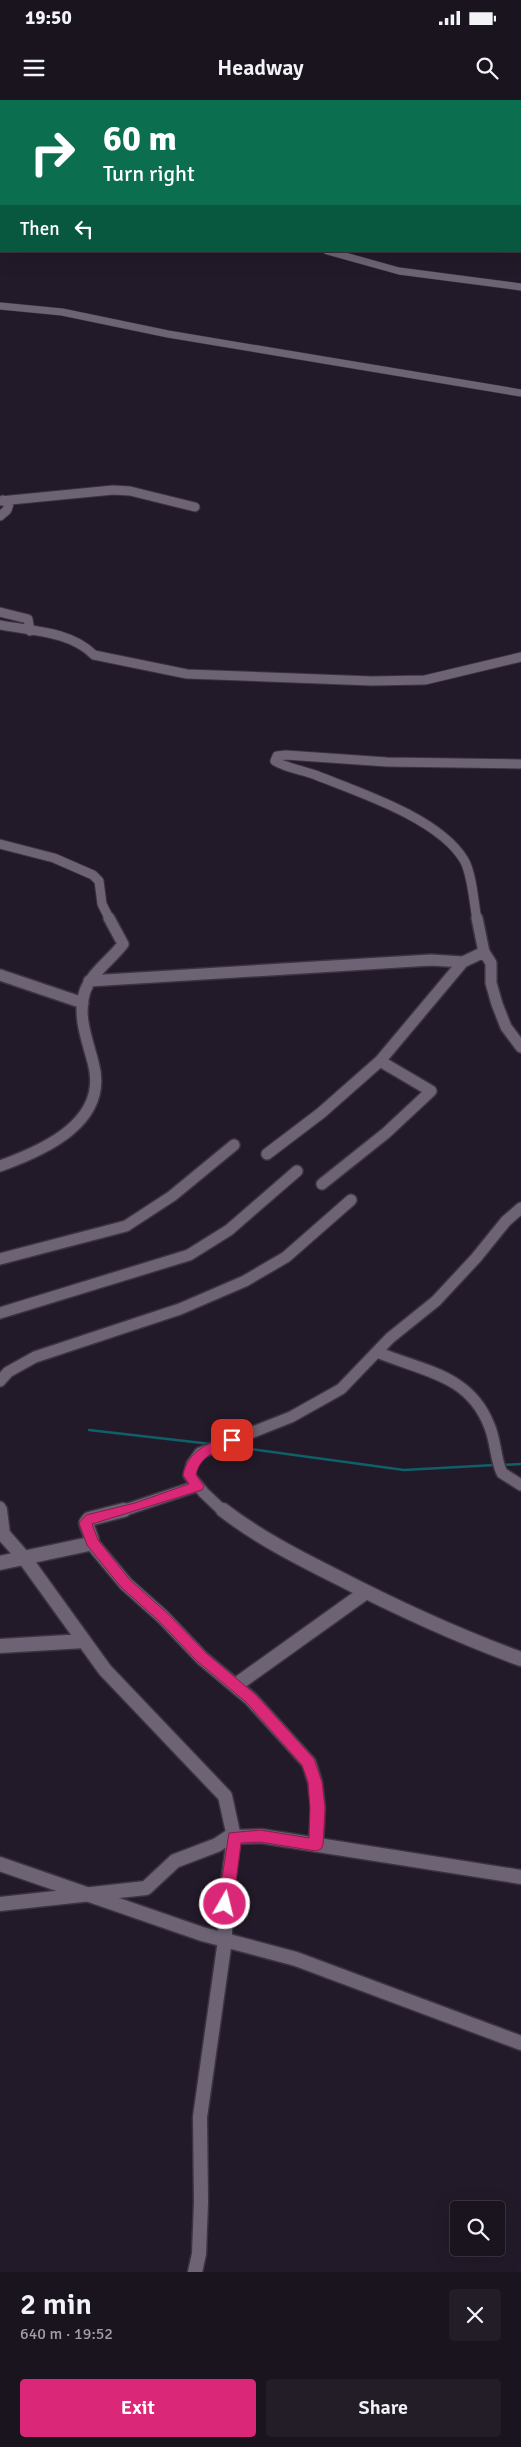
<!DOCTYPE html>
<html lang="en">
<head>
<meta charset="utf-8">
<style>
	body { margin:0; font-family:Signika,sans-serif; background:#231d28; color:#f1f3f6; height:100vh; display:flex; flex-direction:column; font-size:19px; white-space:nowrap }
	* { box-sizing:border-box; margin:0 }
	p { font-size:16px; color:#9f9ea4 }
	.icon { flex:none; width:28px; height:28px; fill:none; stroke:currentColor; stroke-width:2; stroke-linecap:round; stroke-linejoin:round }
	.map { position:relative; height:2172px; overflow:hidden }
	.details { display:flex; flex-direction:column; background:#1a141f; flex:1 }
	.details>* { flex:none }
	.top-card { position:absolute; left:0px; top:0px; width:521px; height:152px; box-shadow:0 5px 20px #0002,0 0 0 1px #38333d; background:#0b6e4f; color:#fff; overflow:hidden }
	.fabs { position:absolute; left:450px; top:2101px; display:grid; gap:10px }
	.fabs a { display:grid; place-items:center; width:55px; height:55px; border-radius:5px; background:#1a141f; box-shadow:0 5px 20px #0002,0 0 0 1px #38333d; font-size:25px }
	.pin { position:absolute; display:grid; place-items:center; width:42px; height:42px; color:#fff; margin:-21px; border-radius:10px; box-shadow:0 2px 8px #0006 }
	.me { position:absolute; width:55px; margin:-28px; rotate:8deg; stroke-linejoin:round; filter:drop-shadow(0 0 4px #0008) }
	.turn { display:flex; align-items:center; gap:18px; height:105px; padding:0 20px; font-size:22px }
	.turn .icon { width:65px; height:65px; stroke-width:2.5 }
	.turn b { display:block; font-size:35px; line-height:42px }
	.then { display:flex; align-items:center; height:48px; padding:0 20px; background:#0003; gap:10px; font-size:19px }
	.round { display:grid; place-items:center; flex:none; width:52px; height:52px; border-radius:5px; background:#231d28 }
	.summary { display:flex; align-items:center; justify-content:space-between; height:85px; padding:0 20px }
	h1 { font-size:30px; font-weight:600; line-height:38px }
	.cta { display:flex; gap:10px; margin-top:auto; padding:10px 20px }
	.cta a { flex:1; height:58px; border-radius:5px; background:#db2777; color:#fff; font-size:20px; font-weight:600; line-height:58px; text-align:center }
	.cta a+a { background:#231d28; color:#f1f3f6 }
	.status { display:flex; justify-content:space-between; align-items:center; height:35px; padding:0 25px; background:#1a141f; direction:ltr }
	.status svg { height:14px; fill:currentColor }
	header { display:flex; justify-content:space-between; align-items:center; height:65px; padding:0 20px; background:#1a141f; font-size:22px; font-weight:600 }
	.map>svg:first-child { display:block }
	.green { fill:#354f0e }
	.lines { fill:none; stroke-linecap:round; stroke-linejoin:round }
	.stream { stroke:#106068; stroke-width:2.5 }
	.river { fill:#106068; fill-rule:evenodd }
	.minor-far3-casing { stroke:#3b3440; stroke-width:8 }
	.minor-far2-casing { stroke:#3b3440; stroke-width:11 }
	.minor-far1-casing { stroke:#3b3440; stroke-width:14 }
	.minor-casing { stroke:#3b3440; stroke-width:17 }
	.minor-far3 { stroke:#6d6375; stroke-width:7 }
	.minor-far2 { stroke:#6d6375; stroke-width:9 }
	.minor-far1 { stroke:#6d6375; stroke-width:11 }
	.minor { stroke:#6d6375; stroke-width:14 }
	.route { fill:#db2777; stroke:#8e194d }
</style>
</head>
<body>
<div class="status"><b>19:50</b><svg viewBox="0 0 49 12"><path d="M0 12V9h3v3zM5 12V6h3v6zM10 12V3h3v9zM15 12V0h3v12zM26 1h20v11H26zM47 4h2v5h-2z"/></svg></div>
<header><svg class="icon" aria-label="menu" viewBox="0 0 24 24"><path d="M4 6h16M4 12h16M4 18h16"/></svg>Headway<svg class="icon" aria-label="search" viewBox="0 0 24 24"><circle cx="10" cy="10" r="6"/><path d="M15 15l6 6"/></svg></header>
<div class="map">
<svg width="521" height="2172" viewBox="0 0 521 2172">
	<rect width="100%" height="100%" fill="#231a29"/>
	<path class="green" d="M0,0H521V5L520,1H1L0,39Z"/>
	<g class="lines">
		<path class="stream" d="M89,1330L211,1344
			M229,1346L404,1370L495,1365
			M503,1365L521,1364"/>
		<path class="river" d="M444,0H454L455,1H445Z
			M520,93H521V97H520Z"/>
		<g class="minor-far3-casing">
			<path id="minor-far3" d="M327,151L399,171L521,187
				M0,206L62,212L168,234L521,293"/>
		</g>
		<g class="minor-far2-casing">
			<path id="minor-far2" d="M0,401L113,390L130,391L195,407
				M0,416L7,410L9,404L3,400
				M0,512L28,519L30,531
				M0,525C32,531 70,531 94,555L187,574L372,581L425,580L521,557
				M0,744L54,758L93,775L99,781L102,804L110,820
				M477,820C474,804 472,773 464,760C440,719 361,693 318,676C304,670 288,669 275,661L277,656L286,655L387,662L521,664"/>
		</g>
		<g class="minor-far1-casing">
			<path id="minor-far1" d="M477,818L484,852L491,863V883L497,904L506,927L521,947
				M0,875L83,903
				M89,881L431,860L463,862
				M267,1054L321,1013L380,961L463,862L484,852
				M0,1066C45,1050 110,1021 93,962C87,939 77,915 85,891C92,872 111,860 123,844L109,818
				M322,1084L386,1033L431,991L380,961
				M0,1159L126,1126L172,1096L234,1045
				M0,1213L189,1155L229,1130L297,1071
				M377,1252C422,1271 469,1274 489,1325C496,1340 495,1359 502,1373L521,1385
				M0,1281L8,1272L35,1257L180,1209L245,1181L286,1157L351,1100
				M0,1407L1,1412
				M119,1412L197,1386
				M224,1412L204,1393L189,1375L192,1364L200,1353L291,1317L341,1289L390,1238L436,1201L476,1158L506,1121L521,1108"/>
		</g>
		<g class="minor-casing">
			<path id="minor" d="M0,1410L3,1434L25,1459L105,1570L225,1696L234,1737L261,1736L521,1777
				M223,1410C258,1437 297,1457 337,1477C397,1508 458,1536 521,1559
				M91,1442L126,1484L163,1517L202,1558L251,1599L309,1663L315,1682L318,1707L316,1745
				M0,1463L89,1444L92,1440L86,1423L89,1419L124,1410
				M0,1546L84,1541
				M236,1585L366,1492
				M0,1764L202,1834L296,1859L521,1943
				M0,1804L146,1788L175,1761L217,1745L232,1735
				M195,2172L199,2154L201,2102L200,2017L225,1840V1805L234,1737"/>
		</g>
		<use href="#minor-far3" class="minor-far3"/>
		<use href="#minor-far2" class="minor-far2"/>
		<use href="#minor-far1" class="minor-far1"/>
		<use href="#minor" class="minor"/>
	</g>
	<path class="route" d="M232,1336L239,1340L237,1343C219,1351 200,1354 196,1375L204,1386L202,1390L92,1424L98,1440L130,1480L168,1514L207,1554L256,1595L314,1659L322,1682L325,1708L323,1745L321,1749L316,1751L260,1742L241,1743L233,1804L231,1809L225,1811L220,1809L218,1804L229,1733L260,1730L309,1738L310,1708L308,1682L302,1665L246,1602L197,1561L159,1521L121,1487L87,1445L79,1423L86,1415L135,1403L189,1384L183,1375C188,1350 210,1342 232,1336Z"/>
</svg>
<div class="fabs">
<a><svg class="icon" aria-label="search" viewBox="0 0 24 24"><circle cx="10" cy="10" r="6"/><path d="M15 15l6 6"/></svg></a>
</div>
<div class="pin" style="left:232px;top:1340px;background:#d93025"><svg class="icon" aria-label="arrive" viewBox="0 0 24 24"><path d="M6 21V4h12l-3 4 3 4H6"/></svg></div>
<svg class="me" style="left:225px;top:1804px" viewBox="-20 -20 40 40"><circle r="17" fill="#db2777" stroke="#fff" stroke-width="3"/><path d="M0-11L8 9 0 5-8 9z" fill="#fff"/></svg>
<div class="top-card">
<div class="turn"><svg class="icon" aria-label="right" viewBox="0 0 24 24"><path d="M7 20v-9h11M14 6l5 5-5 5"/></svg><div><b>60 m</b>Turn right</div></div>
<div class="then">Then<svg class="icon" aria-label="left" viewBox="0 0 24 24"><path d="M17 20v-9H6M10 6l-5 5 5 5"/></svg></div>
</div>
</div>
<section class="details">
<div class="summary"><div><h1>2 min</h1><p>640 m · 19:52</p></div><a class="round"><svg class="icon" aria-label="close" viewBox="0 0 24 24"><path d="M6 6l12 12M18 6L6 18"/></svg></a></div>
<div class="cta"><a>Exit</a><a>Share</a></div>
</section>
</body>
</html>
